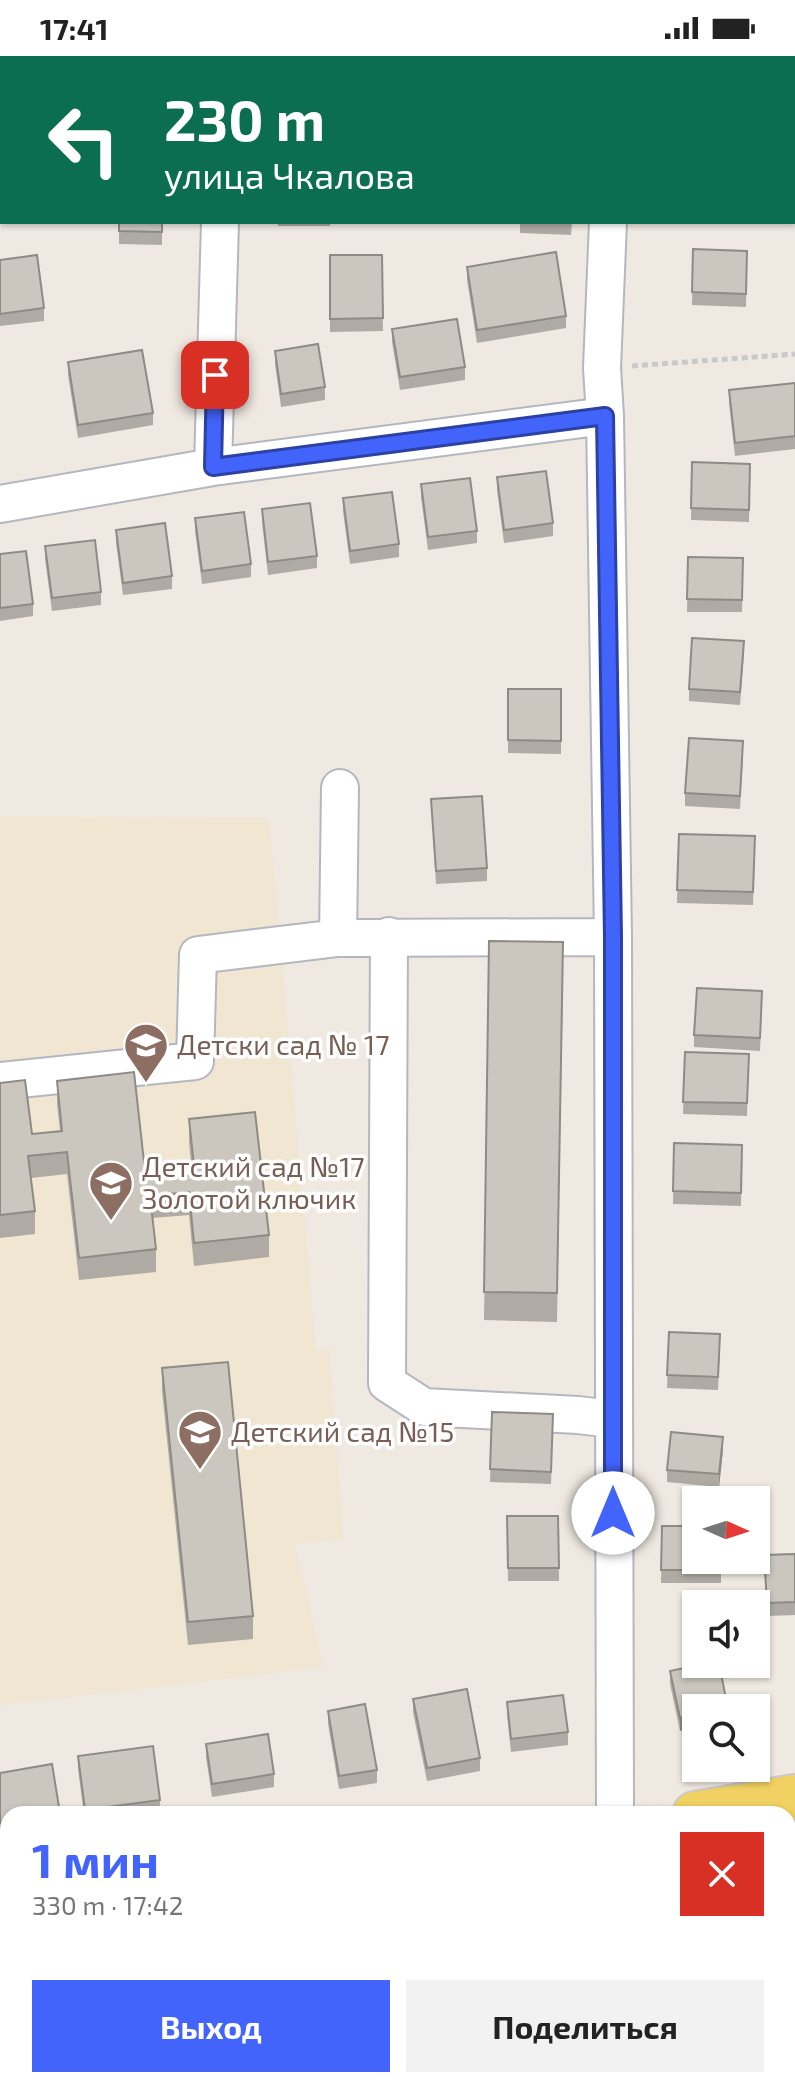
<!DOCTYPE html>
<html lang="ru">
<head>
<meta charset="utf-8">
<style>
	body { margin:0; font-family:"Exo 2",sans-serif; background:#f2f2f2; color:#222; height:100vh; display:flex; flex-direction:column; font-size:30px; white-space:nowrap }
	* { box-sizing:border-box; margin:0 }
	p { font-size:26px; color:#767676 }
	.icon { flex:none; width:44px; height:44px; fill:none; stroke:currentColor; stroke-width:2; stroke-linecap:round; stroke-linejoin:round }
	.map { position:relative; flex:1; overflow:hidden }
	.details { position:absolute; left:0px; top:1750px; width:796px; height:282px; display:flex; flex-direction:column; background:#fff; border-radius:24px 24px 0 0; box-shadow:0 2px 6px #0004 }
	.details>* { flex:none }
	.top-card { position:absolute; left:0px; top:0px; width:796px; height:168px; box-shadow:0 2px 6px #0004; background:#0b6e4f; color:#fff; overflow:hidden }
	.needle { width:52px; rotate:93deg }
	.buttons { position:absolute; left:682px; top:1430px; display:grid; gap:16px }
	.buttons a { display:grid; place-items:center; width:88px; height:88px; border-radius:0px; background:#fff; box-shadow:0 2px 6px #0004; font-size:40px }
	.pin { position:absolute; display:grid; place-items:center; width:68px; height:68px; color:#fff; margin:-34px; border-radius:16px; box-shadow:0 4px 12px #0006 }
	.me { position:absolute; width:88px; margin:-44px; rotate:0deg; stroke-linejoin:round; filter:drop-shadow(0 0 6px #0008) }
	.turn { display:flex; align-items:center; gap:28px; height:168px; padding:0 32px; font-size:36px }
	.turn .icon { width:104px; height:104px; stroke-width:2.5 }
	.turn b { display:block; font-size:56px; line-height:68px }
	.round { display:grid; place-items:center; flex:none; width:84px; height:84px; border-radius:0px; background:#f2f2f2 }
	.headline { display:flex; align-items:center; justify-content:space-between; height:136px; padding:0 32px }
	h1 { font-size:48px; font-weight:700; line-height:60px; color:#4264fb }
	.button { display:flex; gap:16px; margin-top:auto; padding:16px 32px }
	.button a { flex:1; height:92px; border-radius:0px; background:#4264fb; color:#fff; font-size:32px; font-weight:700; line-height:92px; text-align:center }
	.button a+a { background:#f2f2f2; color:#222 }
	.status { display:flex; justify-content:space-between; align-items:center; height:56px; padding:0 40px; background:#fff; direction:ltr }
	.status svg { height:22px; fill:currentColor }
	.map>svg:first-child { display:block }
	.education { fill:#f0e6d1 }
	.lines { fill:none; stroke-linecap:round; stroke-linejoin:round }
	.minor-casing { stroke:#b4b7c1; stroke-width:40 }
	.major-casing { stroke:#c9c9c9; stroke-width:48 }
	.path { stroke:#c9c9c9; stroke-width:5; stroke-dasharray:6 4; stroke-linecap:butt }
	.minor { stroke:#fff; stroke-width:36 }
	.major { stroke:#f2d163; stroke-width:44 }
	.wall { fill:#afaba4 }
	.shaded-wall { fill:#8e8b86 }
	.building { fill:#cbc7bf; stroke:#8e8b86; stroke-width:2 }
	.route-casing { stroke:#2b41a3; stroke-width:20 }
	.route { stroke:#4264fb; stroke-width:14 }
	.labels { text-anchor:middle; stroke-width:7; stroke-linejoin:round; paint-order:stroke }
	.education-label { font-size:28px; fill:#785e54; stroke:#fff; text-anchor:start }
</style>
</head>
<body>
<div class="status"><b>17:41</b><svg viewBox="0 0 49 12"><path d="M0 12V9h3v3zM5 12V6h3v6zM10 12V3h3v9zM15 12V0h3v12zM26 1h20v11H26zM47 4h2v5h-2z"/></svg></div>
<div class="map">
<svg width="795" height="2031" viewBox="0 0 795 2031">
	<rect width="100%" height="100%" fill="#efe9e1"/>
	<path class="education" d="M0,760L269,762L316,1295L329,1293L343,1483L295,1488L323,1611L0,1649Z"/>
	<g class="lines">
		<g class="minor-casing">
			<path id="minor" d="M225,2V0
				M616,2V0
				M608,166L602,312L605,360L613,881L615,1758
				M213,411L220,166
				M0,448L213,411L605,360
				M389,880L387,1327L424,1351L578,1359L612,1363
				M338,882L340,732
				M0,1025L195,1005L198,899L338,882L613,881
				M434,2024L435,2031"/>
		</g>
		<g class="major-casing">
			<path id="major" d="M695,1758L795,1741
				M0,1872L8,1870"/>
		</g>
		<path class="path" d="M632,310L795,298"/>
		<use href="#minor" class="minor"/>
		<use href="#major" class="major"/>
	</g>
	<path class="wall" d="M119,166H162V189L119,188Z
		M278,166H330V170H278Z
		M520,166H572L571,179L520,177Z
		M693,193L747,195L746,251L692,249Z
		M330,199H382L383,275L330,276Z
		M0,204L44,252V265L0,270Z
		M467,211L566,260V272L477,287L467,224Z
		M392,273L465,311V324L400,334L392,286Z
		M275,295L325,331V344L281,351L275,308Z
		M68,306L153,357V369L78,382L68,319Z
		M795,327V393L735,400L729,347V334Z
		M692,406L750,408L749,466L691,464Z
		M497,421L553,467V480L504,487L497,434Z
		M421,428L477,475V487L428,494L421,441Z
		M343,442L399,488V501L350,508L343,455Z
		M262,453L317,500V512L268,519L262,466Z
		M195,462L251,508V521L202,528L195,475Z
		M116,474L172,520V533L123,539L116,487Z
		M45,490L101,536V549L52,555L45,503Z
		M0,498L33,548V560L0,565Z
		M688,501L743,502L742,556H687Z
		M744,598L740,649L689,645V633Z
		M508,633H561V698L508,697Z
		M743,698L740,753L685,750V737Z
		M431,743L487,812V825L436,828Z
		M679,778L755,780L753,849L677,847Z
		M489,885L563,915L557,1266L484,1264Z
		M762,948L760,995L694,991V979Z
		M685,996L749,998L747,1060L683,1058Z
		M57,1025L146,1124L192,1119L189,1086V1063L269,1179V1201L194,1210L189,1159L152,1162L156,1193V1216L79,1224L67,1118L31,1122L35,1155V1178L0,1182V1027L32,1078L60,1075L57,1048Z
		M674,1087L742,1089L741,1150L673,1148Z
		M669,1276L720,1291L718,1334L667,1332Z
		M162,1312L253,1560V1583L188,1589L162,1335Z
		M492,1356L553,1358L551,1428L490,1426Z
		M723,1394L719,1431L667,1426V1414Z
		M507,1460H558L559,1525H508Z
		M662,1470L721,1504V1527H661Z
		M795,1498V1559L767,1560L764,1499Z
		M670,1615L696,1652V1671L680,1675L670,1628Z
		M413,1643L480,1702V1715L427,1725L413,1656Z
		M507,1646L568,1676V1689L511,1696L507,1659Z
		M328,1655L377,1714V1727L339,1733L328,1668Z
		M206,1688L274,1718V1731L212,1741L206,1701Z
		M78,1700L160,1744V1757L150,1758H84L78,1713Z
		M52,1708L60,1758H8V1779L0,1780V1717Z
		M8,1891V1960L0,1962V1892Z
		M40,2024H98V2031H41Z
		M487,2024H526L488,2030Z"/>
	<path class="shaded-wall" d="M723,1381V1394L719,1431V1418Z
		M696,1658V1671L680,1675V1662Z"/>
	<path class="building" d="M93,0H168V2H93Z
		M516,0H575V2H516Z
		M710,0L746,2H710Z
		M119,166H162V176L119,175Z
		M693,193L747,195L746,238L692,236Z
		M556,196L566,260L477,274L467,211Z
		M37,199L44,252L0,258V204Z
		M330,199H382L383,262L330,263Z
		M457,263L465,311L400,321L392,273Z
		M318,288L325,331L281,338L275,295Z
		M142,294L153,357L78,369L68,306Z
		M795,327V380L735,387L729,334Z
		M692,406L750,408L749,454L691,452Z
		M546,415L553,467L504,474L497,421Z
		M470,422L477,475L428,481L421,428Z
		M392,436L399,488L350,495L343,442Z
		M310,447L317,500L268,506L262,453Z
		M244,456L251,508L202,515L195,462Z
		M165,467L172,520L123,527L116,474Z
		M95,484L101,536L52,542L45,490Z
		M26,495L33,548L0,552V498Z
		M688,501L743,502L742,544L687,543Z
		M692,582L744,585L740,636L689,633Z
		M508,633H561V685L508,684Z
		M689,682L743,685L740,740L685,737Z
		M482,740L487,812L436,815L431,743Z
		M679,778L755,780L753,836L677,834Z
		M489,885L563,886L557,1237L484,1236Z
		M697,932L762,935L760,982L694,979Z
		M685,996L749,998L747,1047L683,1046Z
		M134,1016L146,1124L195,1119L189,1063L255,1056L269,1179L194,1187L189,1136L150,1140L156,1193L79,1202L67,1096L28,1100L35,1155L0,1159V1027L25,1024L32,1078L62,1075L57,1025Z
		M674,1087L742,1089L741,1137L673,1135Z
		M669,1276L720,1278L718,1321L667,1319Z
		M228,1306L253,1560L188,1566L162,1312Z
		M492,1356L553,1358L551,1416L490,1413Z
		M671,1376L723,1381L719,1418L667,1414Z
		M507,1460H558L559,1512H508Z
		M662,1470H696V1504H721V1514H661Z
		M795,1498V1546L767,1547L764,1499Z
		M703,1608H719L728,1652H696V1658L680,1662L670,1615Z
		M467,1633L480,1702L427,1712L413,1643Z
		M563,1639L568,1676L511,1683L507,1646Z
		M365,1648L377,1714L339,1720L328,1655Z
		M268,1678L274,1718L212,1728L206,1688Z
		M153,1690L160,1744L85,1754L78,1700Z
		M52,1708L60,1757L54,1758H8V1766L0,1767V1717Z
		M8,1891V1948L0,1949V1892Z
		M795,2018V2031H747L746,2026L760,2024H788V2019Z
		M42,2024H70L43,2029Z
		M373,2024H426L427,2031H374Z
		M591,2024H631L633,2031H593Z"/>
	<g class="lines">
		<g class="route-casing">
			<path id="route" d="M215,319L213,411L605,360L613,881V1457"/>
		</g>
		<use href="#route" class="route"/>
	</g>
	<defs>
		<g id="school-pin" transform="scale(2.3)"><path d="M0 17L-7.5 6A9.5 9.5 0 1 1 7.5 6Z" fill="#8d6e63" stroke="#fff"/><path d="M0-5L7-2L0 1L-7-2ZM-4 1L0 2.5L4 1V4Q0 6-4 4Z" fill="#fff"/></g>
	</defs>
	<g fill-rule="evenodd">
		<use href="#school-pin" x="146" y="989"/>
		<use href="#school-pin" x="111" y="1127"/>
		<use href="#school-pin" x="200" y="1376"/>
	</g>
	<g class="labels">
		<g class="education-label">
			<text x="177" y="999">Детски сад № 17</text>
			<text x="142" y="1121">Детский сад №17<tspan x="142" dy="32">Золотой ключик</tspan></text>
			<text x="231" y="1386">Детский сад №15</text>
		</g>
	</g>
</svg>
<div class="buttons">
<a><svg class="needle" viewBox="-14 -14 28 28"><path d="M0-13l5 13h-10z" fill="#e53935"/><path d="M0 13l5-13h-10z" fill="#767676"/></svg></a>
<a><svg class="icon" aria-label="sound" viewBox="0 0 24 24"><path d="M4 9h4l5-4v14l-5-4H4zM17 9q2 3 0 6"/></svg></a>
<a><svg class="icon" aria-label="search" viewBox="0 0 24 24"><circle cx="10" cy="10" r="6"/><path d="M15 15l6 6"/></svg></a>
</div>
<div class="pin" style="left:215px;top:319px;background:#d93025"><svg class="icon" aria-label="arrive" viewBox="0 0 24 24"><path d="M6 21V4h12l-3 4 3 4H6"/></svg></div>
<svg class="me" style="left:613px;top:1457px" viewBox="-20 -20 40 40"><circle r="19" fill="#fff"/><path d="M0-13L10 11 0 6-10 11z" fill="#4264fb"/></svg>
<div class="top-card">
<div class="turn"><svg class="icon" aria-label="left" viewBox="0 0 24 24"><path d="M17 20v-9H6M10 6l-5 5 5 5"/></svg><div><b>230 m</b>улица Чкалова</div></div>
</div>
<section class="details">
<div class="headline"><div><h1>1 мин</h1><p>330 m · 17:42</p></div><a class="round" style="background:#d93025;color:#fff"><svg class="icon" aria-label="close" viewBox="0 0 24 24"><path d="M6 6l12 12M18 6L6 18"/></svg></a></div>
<div class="button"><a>Выход</a><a>Поделиться</a></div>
</section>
</div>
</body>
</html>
